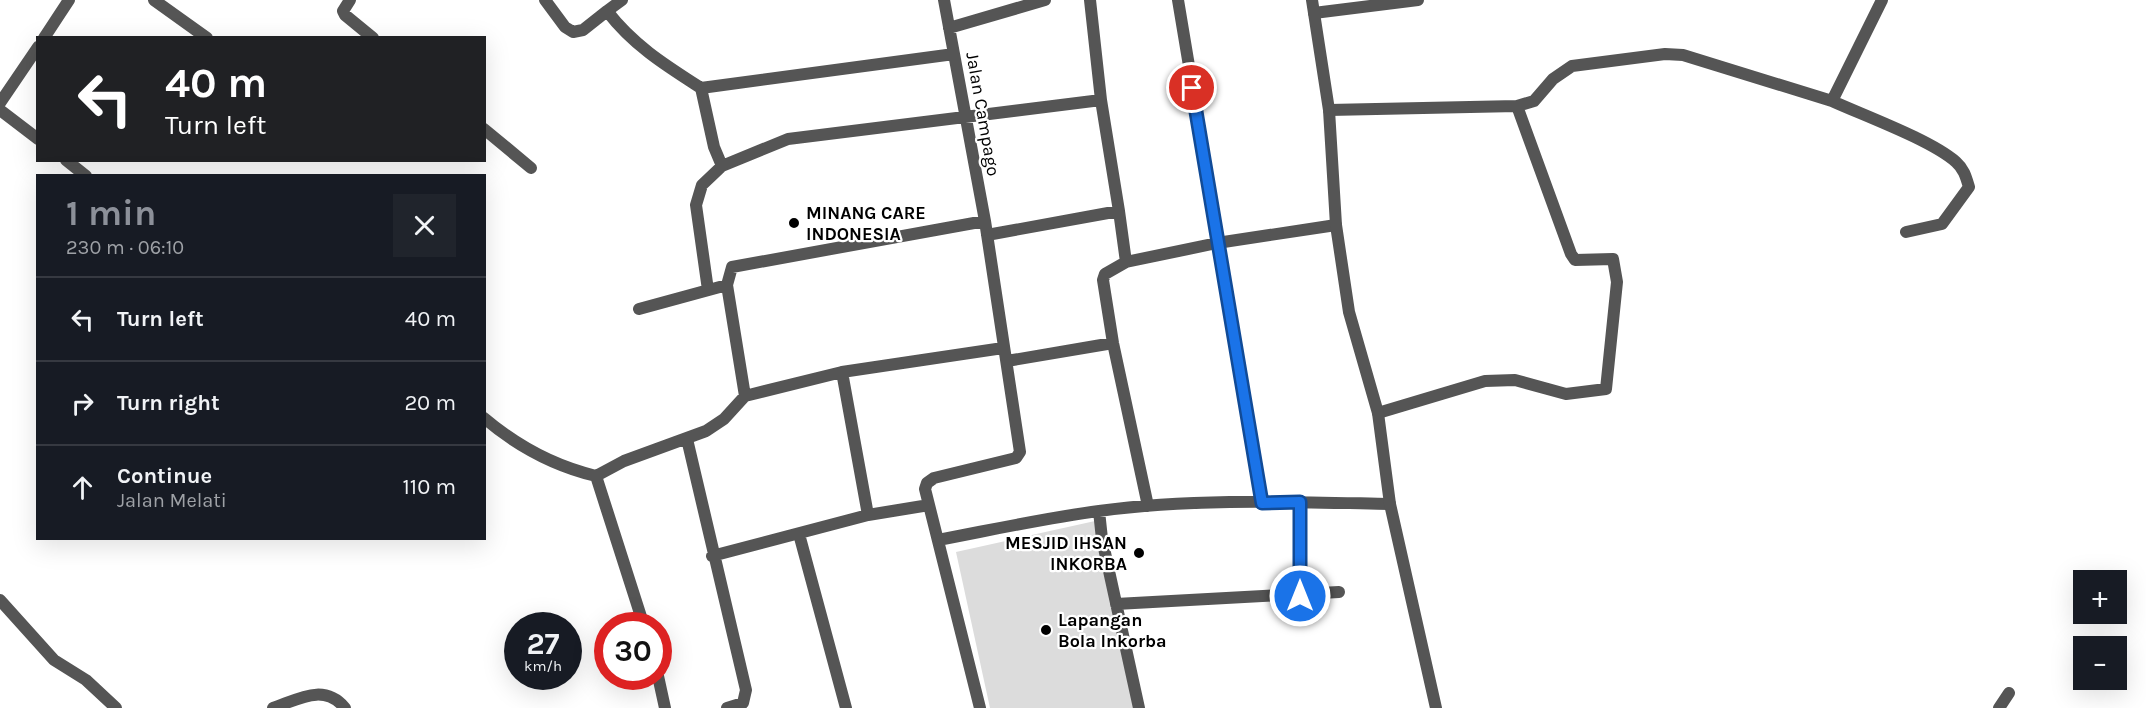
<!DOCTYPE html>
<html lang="en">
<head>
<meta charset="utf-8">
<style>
	body { margin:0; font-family:Karla,sans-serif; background:#20242c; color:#f1f3f6; height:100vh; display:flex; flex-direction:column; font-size:22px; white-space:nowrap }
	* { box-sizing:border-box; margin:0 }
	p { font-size:20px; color:#9ea1a6 }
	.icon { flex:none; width:33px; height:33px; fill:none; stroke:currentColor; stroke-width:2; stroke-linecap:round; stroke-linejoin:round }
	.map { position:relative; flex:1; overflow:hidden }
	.sheet { position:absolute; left:36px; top:174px; width:450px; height:366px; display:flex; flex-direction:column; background:#171b24; border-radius:0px; box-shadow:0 6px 24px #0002 }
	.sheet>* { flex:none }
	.top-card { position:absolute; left:36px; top:36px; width:450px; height:126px; border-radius:0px; box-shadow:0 6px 24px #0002; background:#202124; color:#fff; overflow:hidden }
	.fabs { position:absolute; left:2073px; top:570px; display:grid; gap:12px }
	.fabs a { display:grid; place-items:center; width:54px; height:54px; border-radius:0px; background:#171b24; box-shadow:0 6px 24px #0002; font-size:30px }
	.speed { position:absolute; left:504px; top:612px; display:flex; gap:12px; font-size:30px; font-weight:700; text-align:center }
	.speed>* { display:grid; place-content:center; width:78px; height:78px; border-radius:50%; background:#171b24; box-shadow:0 6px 24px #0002; line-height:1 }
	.speed small { font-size:15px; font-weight:400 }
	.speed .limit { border:9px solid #d22; background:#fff; color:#111 }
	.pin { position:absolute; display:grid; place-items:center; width:51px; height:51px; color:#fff; margin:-26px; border:3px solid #fff; border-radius:50%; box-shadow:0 2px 6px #0007 }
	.me { position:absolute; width:66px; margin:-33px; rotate:0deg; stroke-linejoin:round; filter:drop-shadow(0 0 4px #0008) }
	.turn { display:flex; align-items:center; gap:21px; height:126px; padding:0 30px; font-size:27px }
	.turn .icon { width:78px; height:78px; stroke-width:2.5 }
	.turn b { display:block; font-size:42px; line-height:51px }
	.round { display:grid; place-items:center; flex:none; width:63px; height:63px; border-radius:0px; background:#20242c }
	.overview { display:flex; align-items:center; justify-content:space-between; height:102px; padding:0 30px }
	h1 { font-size:36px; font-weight:700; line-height:45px; color:#8c9099 }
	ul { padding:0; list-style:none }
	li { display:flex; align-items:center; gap:18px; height:84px; padding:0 30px; border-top:2px solid #363941 }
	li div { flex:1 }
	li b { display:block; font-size:22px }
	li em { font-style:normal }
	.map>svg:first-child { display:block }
	.grass { fill:#dcdcdc }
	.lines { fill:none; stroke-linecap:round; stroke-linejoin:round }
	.minor { stroke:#555; stroke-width:12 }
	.tertiary { stroke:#555; stroke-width:12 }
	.route-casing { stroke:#114b97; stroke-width:15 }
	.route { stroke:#1a73e8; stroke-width:10 }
	.poi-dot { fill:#000; stroke:#fff; stroke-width:2 }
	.labels { text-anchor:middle; stroke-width:4.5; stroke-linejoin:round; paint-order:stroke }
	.street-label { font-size:18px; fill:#000; stroke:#fff }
	.poi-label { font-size:18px; font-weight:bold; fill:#000; stroke:#fff; text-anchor:start }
</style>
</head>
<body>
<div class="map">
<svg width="2146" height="708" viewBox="0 0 2146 708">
	<rect width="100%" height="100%" fill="#fff"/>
	<path class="grass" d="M1095,521L1136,708H990L956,552Z"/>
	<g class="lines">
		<path class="minor" d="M154,0L207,38
			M350,0L343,11L345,15L373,38
			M545,0L565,27L573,32L583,30L607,11
			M622,0L607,11C633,45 665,65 701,88L714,147L722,166
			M944,0L985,221L1020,452L1016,458L934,478L927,483L925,489L980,708
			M1090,0L1101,100L1119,211
			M1178,0L1262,503
			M1314,13L1418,0
			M949,28L1045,0
			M701,88L954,54
			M1832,101C1865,116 1931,140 1956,162C1964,169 1966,177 1969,187L1942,224L1906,232
			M0,110L38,139
			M1329,110L1517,106L1534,101L1553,79L1572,66L1665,54L1683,55L1832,101L1882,0
			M484,129L531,168
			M66,160L86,176
			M987,235L1119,211L1126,262
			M708,290L696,205L702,185L722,166L788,139L1101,100
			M639,309L727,285
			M1007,361L1113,343
			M842,372L868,515
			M745,396L727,285L732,267L985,221
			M1378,413L1485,381L1515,380L1566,394L1606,389L1617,282L1613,259L1575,260L1571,254L1517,106
			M484,418C517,446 554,466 596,476L624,461L706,431L724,419L745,396L842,372L1003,348
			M687,439L746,690L743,703L727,708
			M596,476L644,626
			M1148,506L1113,343L1103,280L1105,274L1126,262L1217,243L1336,225
			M1099,511L1102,539L1139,708
			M799,534L846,708
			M938,540C991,530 1045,518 1099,511C1195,498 1294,502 1390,504
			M712,556L868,515L929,505
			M1300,595V502
			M0,600L54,660L86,680L116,708
			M1116,604L1339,592
			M658,676L665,708
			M273,708C299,699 324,683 345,708
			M1999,708L2009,693"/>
		<path class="tertiary" d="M1312,0L1329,110L1336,225L1349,312L1378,413L1390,504L1436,708
			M44,38L69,0
			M0,103L38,47"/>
	</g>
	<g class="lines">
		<g class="route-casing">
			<path id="route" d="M1192,88L1262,503L1300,502V596"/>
		</g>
		<use href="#route" class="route"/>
	</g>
	<g class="poi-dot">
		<circle cx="794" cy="223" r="6"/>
		<circle cx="1139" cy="553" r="6"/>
		<circle cx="1046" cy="630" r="6"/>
	</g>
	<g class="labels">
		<g class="street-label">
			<text transform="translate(983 114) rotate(80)" y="6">Jalan Campago</text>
		</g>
		<g class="poi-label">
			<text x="806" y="219">MINANG CARE<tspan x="806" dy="21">INDONESIA</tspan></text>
			<text x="1127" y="549" text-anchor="end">MESJID IHSAN<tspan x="1127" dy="21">INKORBA</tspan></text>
			<text x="1058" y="626">Lapangan<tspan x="1058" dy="21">Bola Inkorba</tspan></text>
		</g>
	</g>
</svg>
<div class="fabs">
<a>+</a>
<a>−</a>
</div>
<div class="speed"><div>27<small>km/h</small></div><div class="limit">30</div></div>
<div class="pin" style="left:1192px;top:88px;background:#d93025"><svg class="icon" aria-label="arrive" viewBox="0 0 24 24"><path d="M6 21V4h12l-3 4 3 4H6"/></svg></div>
<svg class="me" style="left:1300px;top:596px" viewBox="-20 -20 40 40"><circle r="17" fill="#1a73e8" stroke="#fff" stroke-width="3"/><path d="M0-11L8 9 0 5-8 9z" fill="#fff"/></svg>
<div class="top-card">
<div class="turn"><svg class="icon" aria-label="left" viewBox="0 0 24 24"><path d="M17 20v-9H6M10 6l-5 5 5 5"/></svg><div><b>40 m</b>Turn left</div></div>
</div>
<section class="sheet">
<div class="overview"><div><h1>1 min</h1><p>230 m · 06:10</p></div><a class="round"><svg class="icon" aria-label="close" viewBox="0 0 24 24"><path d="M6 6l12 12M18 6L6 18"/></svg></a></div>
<ul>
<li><svg class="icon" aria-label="left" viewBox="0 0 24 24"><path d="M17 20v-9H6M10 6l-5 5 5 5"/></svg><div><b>Turn left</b></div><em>40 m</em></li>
<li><svg class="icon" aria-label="right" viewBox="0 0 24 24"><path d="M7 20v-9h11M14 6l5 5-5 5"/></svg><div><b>Turn right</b></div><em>20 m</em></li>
<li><svg class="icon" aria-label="ahead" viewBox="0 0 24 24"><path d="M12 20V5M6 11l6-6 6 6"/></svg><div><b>Continue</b><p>Jalan Melati</p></div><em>110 m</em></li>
</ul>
</section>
</div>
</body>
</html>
